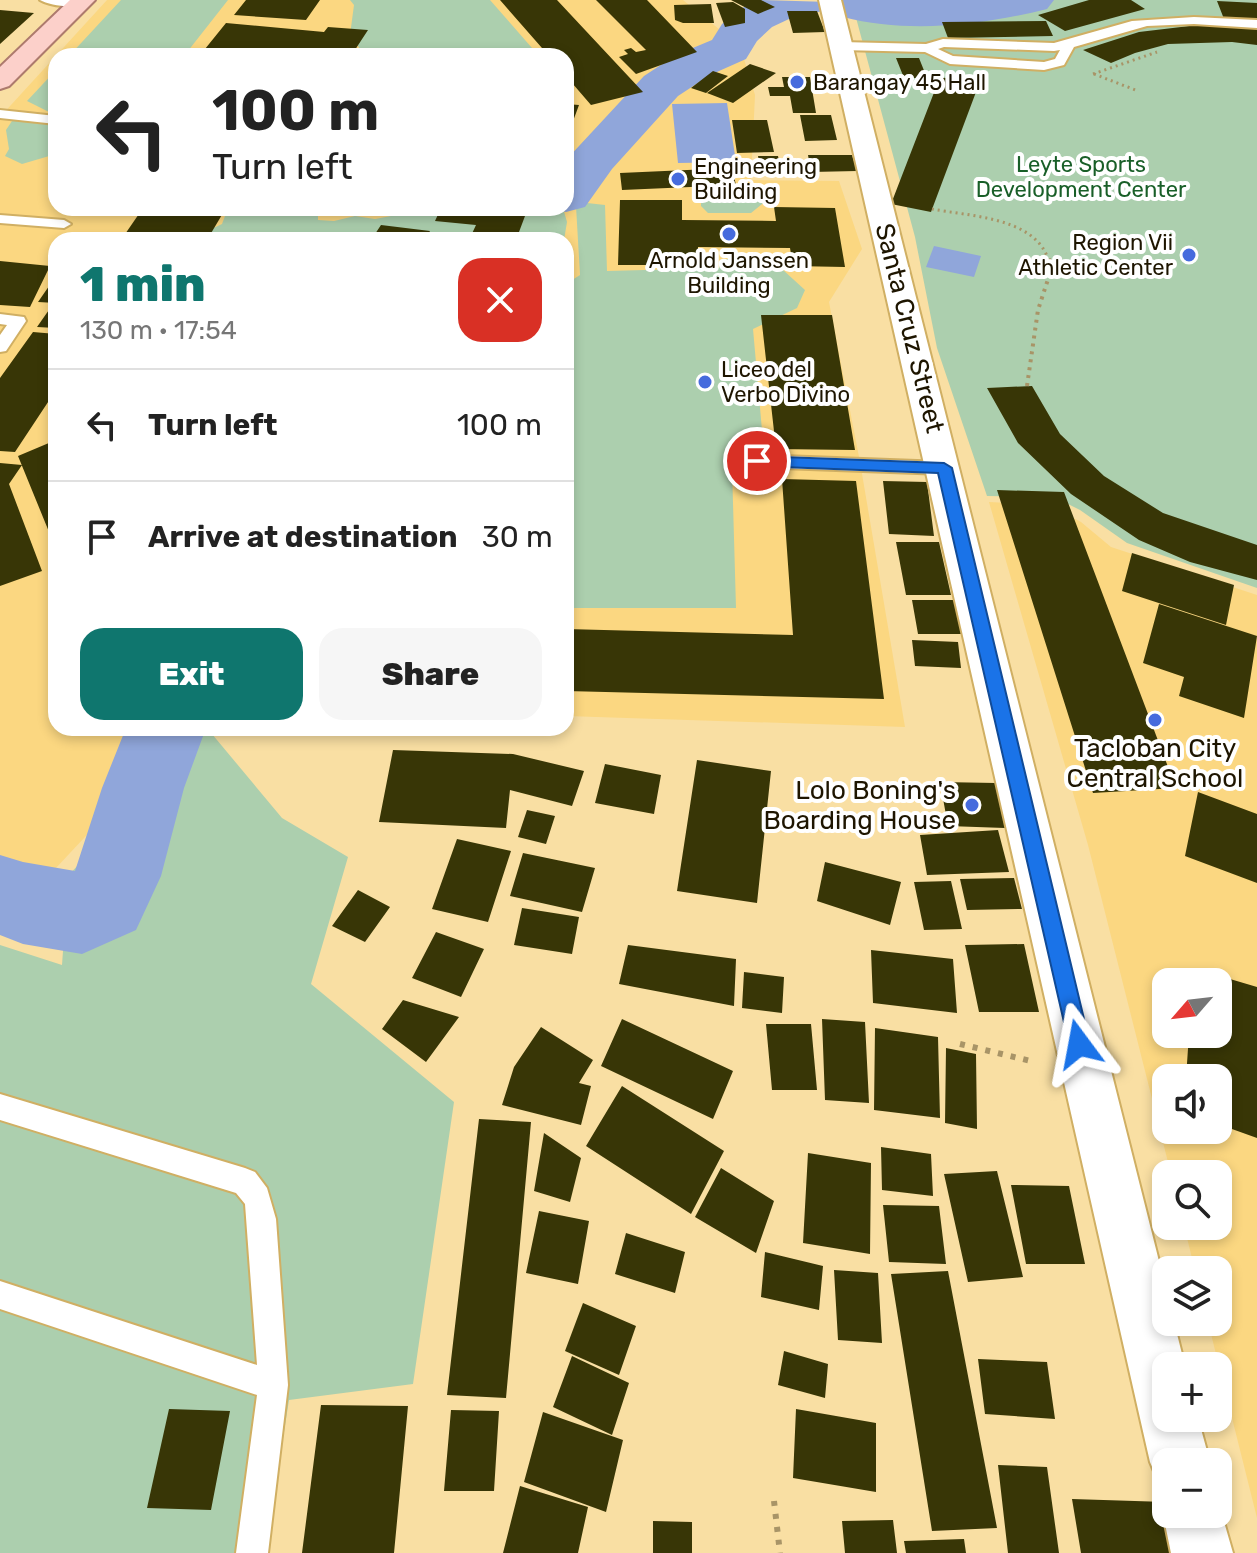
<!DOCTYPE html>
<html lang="en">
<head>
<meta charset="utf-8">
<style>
	body { margin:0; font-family:Rubik,sans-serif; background:#f6f6f6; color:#222; height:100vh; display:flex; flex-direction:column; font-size:30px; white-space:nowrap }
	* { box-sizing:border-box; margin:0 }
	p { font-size:26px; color:#767676 }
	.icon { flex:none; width:44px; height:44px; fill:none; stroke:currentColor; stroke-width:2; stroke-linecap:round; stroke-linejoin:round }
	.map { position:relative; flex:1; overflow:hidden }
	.drawer { position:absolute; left:48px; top:232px; width:526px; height:504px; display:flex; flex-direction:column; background:#fff; border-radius:24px; box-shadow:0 4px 12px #0003 }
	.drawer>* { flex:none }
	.hud { position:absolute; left:48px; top:48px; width:526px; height:168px; border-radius:24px; box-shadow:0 4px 12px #0003; background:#fff; color:#222; overflow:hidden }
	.needle { width:52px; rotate:242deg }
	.buttons { position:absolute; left:1152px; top:968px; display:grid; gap:16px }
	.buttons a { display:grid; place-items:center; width:80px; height:80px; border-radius:16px; background:#fff; box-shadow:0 4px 12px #0003; font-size:40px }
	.pin { position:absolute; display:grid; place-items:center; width:68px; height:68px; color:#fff; margin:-34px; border:4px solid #fff; border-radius:50%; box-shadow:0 2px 8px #0007 }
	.me { position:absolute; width:88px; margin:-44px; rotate:347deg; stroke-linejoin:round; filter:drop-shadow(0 0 6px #0008) }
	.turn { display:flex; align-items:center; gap:28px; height:168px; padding:0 32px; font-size:36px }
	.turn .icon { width:104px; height:104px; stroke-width:2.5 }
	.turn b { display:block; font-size:56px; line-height:68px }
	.round { display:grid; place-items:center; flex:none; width:84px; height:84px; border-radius:24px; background:#f6f6f6 }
	.head { display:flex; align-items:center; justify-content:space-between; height:136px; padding:0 32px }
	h1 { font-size:48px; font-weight:800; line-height:60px; color:#0f766e }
	.action { display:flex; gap:16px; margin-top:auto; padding:16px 32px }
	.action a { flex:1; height:92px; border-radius:24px; background:#0f766e; color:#fff; font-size:32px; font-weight:800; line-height:92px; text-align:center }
	.action a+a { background:#f6f6f6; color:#222 }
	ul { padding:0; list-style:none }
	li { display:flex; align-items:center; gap:24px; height:112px; padding:0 32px; border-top:2px solid #e0e0e0 }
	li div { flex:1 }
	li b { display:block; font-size:30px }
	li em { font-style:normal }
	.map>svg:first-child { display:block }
	.built { fill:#fbd781; fill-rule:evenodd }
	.green { fill:#accfae }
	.water { fill:#90a6da }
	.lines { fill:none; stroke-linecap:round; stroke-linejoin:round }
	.river { fill:#90a6da; fill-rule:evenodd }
	.building { fill:#383606 }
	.lane-casing { stroke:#d0af63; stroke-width:4 }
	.street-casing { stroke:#d0af63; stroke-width:4 }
	.primary-casing { stroke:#ad7a6d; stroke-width:4 }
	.path-far2 { stroke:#a89467; stroke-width:3; stroke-dasharray:2 4; stroke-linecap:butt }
	.path-far1 { stroke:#a89467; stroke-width:4; stroke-dasharray:3 5; stroke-linecap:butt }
	.path { stroke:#a89467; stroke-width:6; stroke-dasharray:5 8; stroke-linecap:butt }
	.lane { fill:#fff; fill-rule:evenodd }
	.street { fill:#fff; fill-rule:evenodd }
	.primary { fill:#fcd0ca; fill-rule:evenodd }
	.route { fill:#1a73e8; stroke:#114b97; stroke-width:2 }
	.poi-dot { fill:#466bdd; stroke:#fff; stroke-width:3 }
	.labels { text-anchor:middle; stroke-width:8; stroke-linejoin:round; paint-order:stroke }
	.far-poi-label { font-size:22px; fill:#1e1500; stroke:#fff; text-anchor:start }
	.far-park-label { font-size:22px; fill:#195f28; stroke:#fff }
	.street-label { font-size:26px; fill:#1e1500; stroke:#fff }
	.poi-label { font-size:26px; fill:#1e1500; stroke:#fff }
</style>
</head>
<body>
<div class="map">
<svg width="1257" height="1553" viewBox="0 0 1257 1553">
	<rect width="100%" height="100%" fill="#f9dfa3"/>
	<path class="built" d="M107,0H683L740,46L755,95L751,180L839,181L862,249L829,302L860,462L905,727L566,716V240H56V728H187L26,900L0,888V117ZM56,56H566V208H56Z
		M989,502L1049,505L1081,522L1111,547L1257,595V1518L1208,1322H1218V1270H1195L1184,1226H1218V1174H1171L1088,845ZM1166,982H1218V1034H1166ZM1166,1078H1218V1130H1166Z"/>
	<path class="green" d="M121,0H228L184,56H69Z
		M350,0H490L539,56H361L363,53L350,35L354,5Z
		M1034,0H1257V588L1127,543L1080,510L1054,497L987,496L937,348L915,237L855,14L935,15Z
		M56,70V110L51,113L27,101Z
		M14,118L56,119V154L22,164L5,156L9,149L6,130Z
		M763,188L766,201L751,213H708L701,206V196Z
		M587,203L605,205L607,271L719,268L721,259H771L805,290L797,308L753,329L765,464L732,468L736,608H566V284L580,275L576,206Z
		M228,208H318V220L334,221L355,216L375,219L434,208H473L485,240H188L222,224Z
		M502,208H563L567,222L564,240H503Z
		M207,728L282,818L348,857L311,984L454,1102L413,1384L289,1400L265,1553H0V945L62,965L64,937L34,912Z"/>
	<path class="water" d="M727,103L736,162L678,163L672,104Z
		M934,246L981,256L974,277L926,267Z"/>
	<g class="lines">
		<path class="river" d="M759,0L829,2L822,11L789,19L772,27L757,41L746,59L710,75L678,96L612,169L585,207L566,212L550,208H566V160L644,76L676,55L712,40L722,24L740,9Z
			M843,0H1054L1047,9C983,25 909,34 843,17L837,8Z
			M126,728H206L184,788L161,876L136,930L82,954L23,944L0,935V855L23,862L75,871L102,788Z"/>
	</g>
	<path class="building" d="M246,0H320L306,20L234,15Z
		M500,0H557L643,92L591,105L566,76V56H549Z
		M596,0H647L697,52L636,74L619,57L628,54L624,50L631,48L636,52L646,50Z
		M731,0H761L775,7L758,14Z
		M1089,0H1131L1145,9L1065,31L1038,15Z
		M1217,1L1257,3V21L1224,19Z
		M733,2L745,9V23L725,27L716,3Z
		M711,4L714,23H683L675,20L674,5Z
		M0,10L34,13L0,44Z
		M787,11H817L825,32L793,33Z
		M1046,21L1053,36L948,38L942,22Z
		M226,23L324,32L328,27L368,30L351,56H281L205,49Z
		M1198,25L1257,29V45L1232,42L1168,44L1135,53L1111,63L1083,50L1139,32Z
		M896,58H919L927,78H904Z
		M750,64L776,73L733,103L707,93Z
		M713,71L728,76L706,93L691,88Z
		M782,77H810L816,113H793L790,96H770L768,87H784Z
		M940,77L979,84L931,212L891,204Z
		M566,104L579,105L566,140Z
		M800,115H831L837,140L805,141Z
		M732,120H767L774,152L737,153Z
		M808,155H852L857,171L811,172Z
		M758,156H778L781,171L761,172Z
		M732,168L736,185L622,190L620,173Z
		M620,200H682V220L776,221L774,207L835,208L845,267L793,266L790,248L698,247L699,265H618Z
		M143,208H226L207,240H121Z
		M391,208H429L425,216L388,212Z
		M441,208H528L516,240H469L476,225L435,221Z
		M381,225L430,231L425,240H371Z
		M0,261L50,266L30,307L0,305Z
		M56,276V303L38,302Z
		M51,307L56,308V328L37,327Z
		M761,315H832L855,450L776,449Z
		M33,332L56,334V390L15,452L0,451V378Z
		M1032,386L1060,434L1104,476L1163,513L1257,545V580L1190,562L1139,540L1071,494L1018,443L987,388Z
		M56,440V549L18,456Z
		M0,463L22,465L9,484L42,571L0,586Z
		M782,479L856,481L884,699L566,691V629L793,635Z
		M883,481L927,482L934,536L889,534Z
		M997,490L1064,492L1176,788L1093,793Z
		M896,542H939L951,595H906Z
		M1132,553L1234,585L1226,625L1122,591Z
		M912,600H958L966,634H918Z
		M1159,604L1257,636L1244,718L1179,696L1184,677L1143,663Z
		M912,640L958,642L961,668L915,666Z
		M393,750L513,754L584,771L572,806L510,790L506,828L379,822Z
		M697,760L771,771L757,903L677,891Z
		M605,764L661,775L654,814L595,803Z
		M940,782L996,783L1005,828L948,826Z
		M1198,792L1257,814V883L1185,856Z
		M527,810L555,816L546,844L518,837Z
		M998,830L1009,872L927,875L920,835Z
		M457,839L511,851L488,922L432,909Z
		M523,853L595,868L582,912L510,896Z
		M825,862L901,882L890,925L817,901Z
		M1014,878L1022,909L967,910L960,879Z
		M951,881L962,929L924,930L914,882Z
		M358,890L390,907L365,942L332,926Z
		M522,908L579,917L572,954L514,945Z
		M436,932L484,949L461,997L412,978Z
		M1024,944L1039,1012H979L965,945Z
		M628,945L736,959L734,1006L619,984Z
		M871,950L953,959L957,1013L873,1003Z
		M1193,968L1257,987V1138L1218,1124V1078H1186L1189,1034H1218V982H1193Z
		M744,972L784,977L782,1013L742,1008Z
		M403,1000L459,1017L426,1062L382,1029Z
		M622,1019L733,1071L713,1119L601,1066Z
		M822,1019L865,1022L869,1103L825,1100Z
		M766,1024H811L817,1090H772Z
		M541,1027L593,1060L579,1083L591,1086L581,1125L502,1105L514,1067Z
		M875,1028L938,1037L940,1118L874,1110Z
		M946,1048L976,1054L977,1129L945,1123Z
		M622,1086L724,1151L691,1214L586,1146Z
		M479,1119L531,1122L506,1398L447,1395Z
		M544,1133L581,1158L570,1202L534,1191Z
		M881,1147L931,1154L933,1196L882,1190Z
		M808,1153L871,1163L870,1254L803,1243Z
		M721,1168L774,1201L756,1253L695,1217Z
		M997,1171L1023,1277L968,1282L944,1174Z
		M1011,1185L1069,1186L1085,1264H1026Z
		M883,1205L939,1206L946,1264L889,1262Z
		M539,1211L589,1221L578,1284L526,1273Z
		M626,1233L685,1252L675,1293L615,1274Z
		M765,1252L823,1266L819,1310L761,1297Z
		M834,1270L878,1273L882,1343L838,1340Z
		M948,1271L997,1528L932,1531L891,1274Z
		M583,1303L636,1326L619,1375L565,1351Z
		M784,1351L828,1364L825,1398L778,1385Z
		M572,1356L629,1383L612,1435L553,1407Z
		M978,1359L1047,1362L1055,1419L985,1414Z
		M321,1405L408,1406L394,1553H302Z
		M169,1409L230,1411L211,1510L147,1508Z
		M796,1409L876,1423V1492L793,1478Z
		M451,1410L499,1411L494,1491H444Z
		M543,1412L623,1440L606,1512L524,1482Z
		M998,1465L1047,1467L1059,1553H1008Z
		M520,1486L588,1507L578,1553H503Z
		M1072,1499L1166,1502V1514H1173L1181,1553H1081Z
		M893,1520L897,1553H845L842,1521Z
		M653,1521L692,1522V1553H653Z
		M964,1539L966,1553H906L904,1541Z"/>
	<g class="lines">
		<g class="lane-casing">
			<path id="lane" d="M40,0H82L86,3C76,9 50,6 40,0Z
				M1194,17L1257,20V28L1194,24L1147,26L1074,47L1064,65L1044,70L950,64L925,52L841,50L835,46L841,42L926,44L943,39L1054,43L1132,21ZM944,47L1054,51L1060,50L1055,59L1044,62L953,56L938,49Z
				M0,110L56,116V124L0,118Z
				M0,215L64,220L71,224L64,228L0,223Z
				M0,314L24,317L26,321L6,351L0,352V335L7,325L0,324Z
				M757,455L944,462L953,468L944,474L757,467L748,461Z
				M0,1094L245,1168L255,1172L267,1188L276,1219L288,1385L268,1553H236L257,1395L0,1309V1281L257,1365L245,1204L236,1193L0,1120Z"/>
		</g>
		<g class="street-casing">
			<path id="street" d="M819,0H841L1166,1289V1322H1174L1185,1366H1166V1418H1198L1210,1462H1166V1486L1159,1483L1150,1462L1140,1418Z
				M1218,1501L1233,1553H1171L1163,1514L1166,1506V1514H1218Z"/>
		</g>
		<g class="primary-casing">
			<path id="primary" d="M70,0H95L9,86L0,89V67Z"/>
		</g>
		<path class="path-far2" d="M1093,74L1157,52
			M1094,74L1138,91
			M932,209C968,216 1031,217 1047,256"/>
		<path class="path-far1" d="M1027,386L1038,310L1052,267L1047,254"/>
		<path class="path" d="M960,1044L1035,1062
			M774,1501L780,1553"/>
		<use href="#lane" class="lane"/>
		<use href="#street" class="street"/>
		<use href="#primary" class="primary"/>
	</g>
	<path class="route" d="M757,456L944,463L952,468L1090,1044L1087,1052L1079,1055L1072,1052L1069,1044L938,473L757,466L750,461Z"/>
	<g class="poi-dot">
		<circle cx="797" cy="82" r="8"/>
		<circle cx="678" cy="179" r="8"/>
		<circle cx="729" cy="234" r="8"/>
		<circle cx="1189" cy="255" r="8"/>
		<circle cx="705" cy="382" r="8"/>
		<circle cx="1155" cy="720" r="8"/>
		<circle cx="972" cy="805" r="8"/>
	</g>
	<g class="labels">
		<g class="far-poi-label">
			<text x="813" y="90">Barangay 45 Hall</text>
			<text x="694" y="174">Engineering<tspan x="694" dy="25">Building</tspan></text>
			<text x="1173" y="250" text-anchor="end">Region Vii<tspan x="1173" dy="25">Athletic Center</tspan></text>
			<text x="729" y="268" text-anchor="middle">Arnold Janssen<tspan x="729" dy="25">Building</tspan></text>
			<text x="721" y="377">Liceo del<tspan x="721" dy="25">Verbo Divino</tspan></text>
		</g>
		<g class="far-park-label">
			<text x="1081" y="172">Leyte Sports<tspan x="1081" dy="25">Development Center</tspan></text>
		</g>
		<g class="street-label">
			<text transform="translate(910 328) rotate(76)" y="9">Santa Cruz Street</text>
		</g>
		<g class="poi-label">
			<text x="1155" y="757">Tacloban City<tspan x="1155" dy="30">Central School</tspan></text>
			<text x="956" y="799" text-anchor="end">Lolo Boning's<tspan x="956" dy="30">Boarding House</tspan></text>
		</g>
	</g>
</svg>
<div class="buttons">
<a><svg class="needle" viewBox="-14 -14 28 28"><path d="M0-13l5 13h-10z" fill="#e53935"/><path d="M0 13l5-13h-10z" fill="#767676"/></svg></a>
<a><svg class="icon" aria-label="sound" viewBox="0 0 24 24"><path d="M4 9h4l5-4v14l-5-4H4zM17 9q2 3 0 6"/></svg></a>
<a><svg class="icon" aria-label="search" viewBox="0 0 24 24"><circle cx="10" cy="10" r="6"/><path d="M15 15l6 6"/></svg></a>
<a><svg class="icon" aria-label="layers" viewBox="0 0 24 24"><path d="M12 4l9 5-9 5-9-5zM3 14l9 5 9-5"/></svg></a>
<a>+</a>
<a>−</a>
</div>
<div class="pin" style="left:757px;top:461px;background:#d93025"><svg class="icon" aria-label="arrive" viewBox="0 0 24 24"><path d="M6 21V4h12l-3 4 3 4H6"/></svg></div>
<svg class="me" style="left:1079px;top:1044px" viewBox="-20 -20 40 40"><path d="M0-17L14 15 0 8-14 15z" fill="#1a73e8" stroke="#fff" stroke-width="4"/></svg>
<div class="hud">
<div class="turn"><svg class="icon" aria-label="left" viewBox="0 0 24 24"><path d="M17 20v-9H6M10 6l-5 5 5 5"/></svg><div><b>100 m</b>Turn left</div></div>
</div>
<section class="drawer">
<div class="head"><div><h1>1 min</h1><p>130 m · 17:54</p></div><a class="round" style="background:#d93025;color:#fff"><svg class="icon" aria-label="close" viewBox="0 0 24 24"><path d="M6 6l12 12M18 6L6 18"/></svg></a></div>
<ul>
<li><svg class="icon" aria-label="left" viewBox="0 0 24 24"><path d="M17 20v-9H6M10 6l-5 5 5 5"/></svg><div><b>Turn left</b></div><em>100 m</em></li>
<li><svg class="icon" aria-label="arrive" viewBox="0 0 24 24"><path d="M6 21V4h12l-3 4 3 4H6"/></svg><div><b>Arrive at destination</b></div><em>30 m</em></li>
</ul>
<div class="action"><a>Exit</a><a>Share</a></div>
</section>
</div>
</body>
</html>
